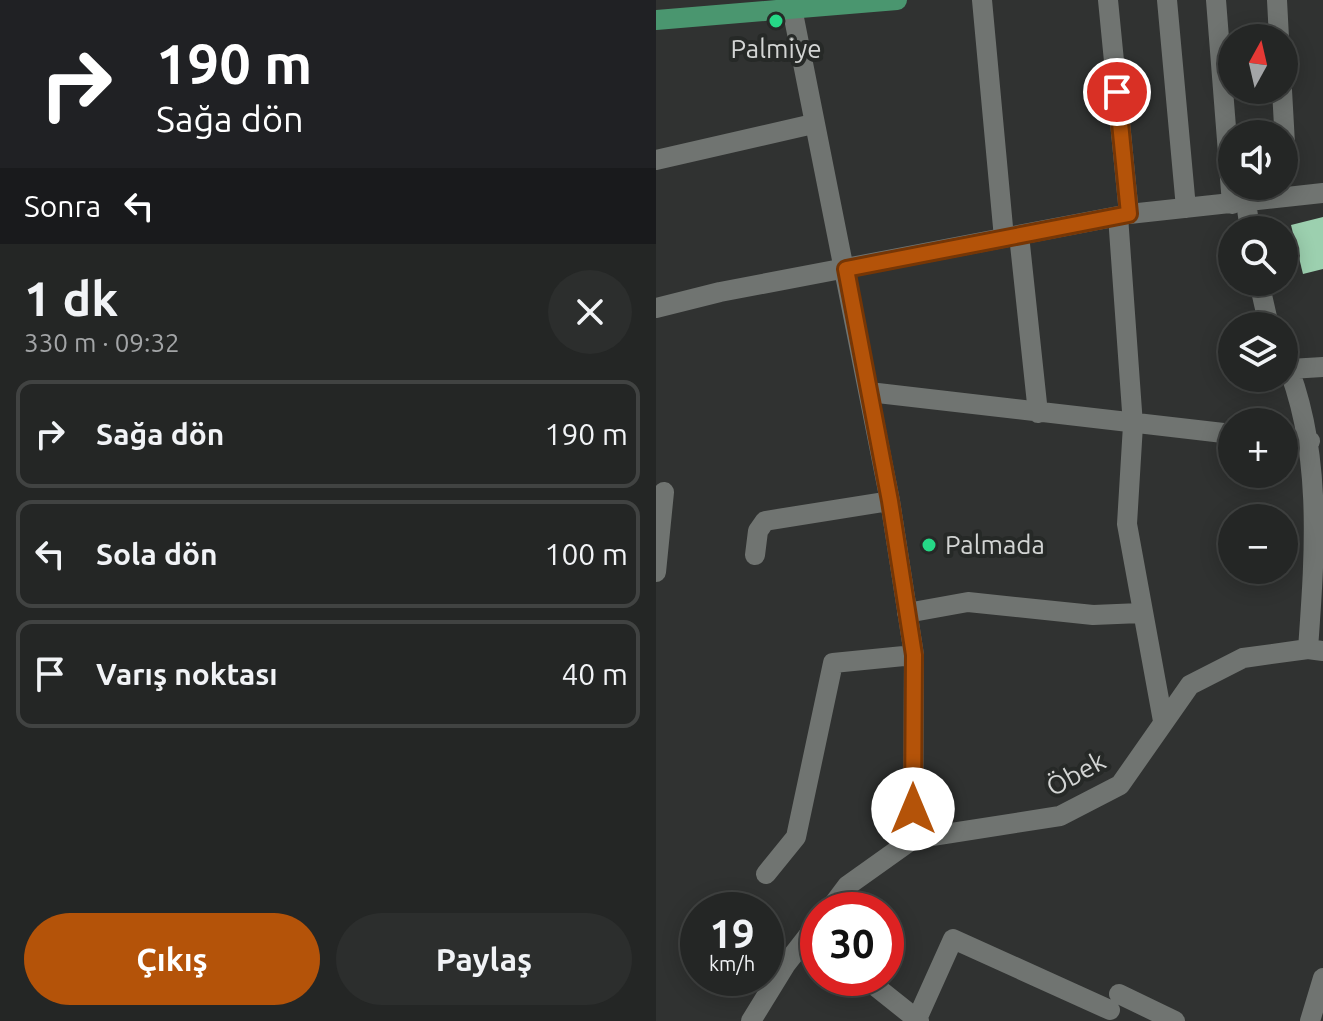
<!DOCTYPE html>
<html lang="tr">
<head>
<meta charset="utf-8">
<style>
	body { margin:0; font-family:Ubuntu,sans-serif; background:#2c2e2d; color:#f1f3f6; height:100vh; display:flex; flex-direction:column; font-size:30px; white-space:nowrap }
	* { box-sizing:border-box; margin:0 }
	p { font-size:26px; color:#a3a5a7 }
	.icon { flex:none; width:44px; height:44px; fill:none; stroke:currentColor; stroke-width:2; stroke-linecap:round; stroke-linejoin:round }
	.map { position:relative; flex:1; overflow:hidden }
	.drawer { display:flex; flex-direction:column; background:#242625; width:656px }
	.drawer>* { flex:none }
	.banner { background:#202124; color:#fff; overflow:hidden }
	.needle { width:52px; rotate:8deg }
	.buttons { position:absolute; left:562px; top:24px; display:grid; gap:16px }
	.buttons a { display:grid; place-items:center; width:80px; height:80px; border-radius:50%; background:#242625; box-shadow:0 4px 20px #0003,0 0 0 2px #414342; font-size:40px }
	.speed { position:absolute; left:24px; top:892px; display:flex; gap:16px; font-size:40px; font-weight:700; text-align:center }
	.speed>* { display:grid; place-content:center; width:104px; height:104px; border-radius:50%; background:#242625; box-shadow:0 4px 20px #0003,0 0 0 2px #414342; line-height:1 }
	.speed small { font-size:20px; font-weight:400 }
	.speed .limit { border:12px solid #d22; background:#fff; color:#111 }
	.pin { position:absolute; display:grid; place-items:center; width:68px; height:68px; color:#fff; margin:-34px; border:4px solid #fff; border-radius:50%; box-shadow:0 2px 8px #0007 }
	.me { position:absolute; width:88px; margin:-44px; rotate:0deg; stroke-linejoin:round; filter:drop-shadow(0 0 6px #0008) }
	.turn { display:flex; align-items:center; gap:28px; height:168px; padding:0 24px; font-size:36px }
	.turn .icon { width:104px; height:104px; stroke-width:2.5 }
	.turn b { display:block; font-size:56px; line-height:68px }
	.then { display:flex; align-items:center; height:76px; padding:0 24px; background:#0003; gap:16px; font-size:30px }
	.round { display:grid; place-items:center; flex:none; width:84px; height:84px; border-radius:42px; background:#2c2e2d }
	.headline { display:flex; align-items:center; justify-content:space-between; height:136px; padding:0 24px }
	h1 { font-size:48px; font-weight:600; line-height:60px }
	.primary-button { display:flex; gap:16px; margin-top:auto; padding:16px 24px }
	.primary-button a { flex:1; height:92px; border-radius:48px; background:#b45309; color:#fff; font-size:32px; font-weight:600; line-height:92px; text-align:center }
	.primary-button a+a { background:#2c2e2d; color:#f1f3f6 }
	ul { padding:0; list-style:none }
	li { display:flex; align-items:center; gap:24px; height:108px; margin:0 16px 12px; padding:0 8px; border:4px solid #414342; border-radius:16px }
	li div { flex:1 }
	li b { display:block; font-size:30px }
	li em { font-style:normal }
	main { display:flex; flex:1; min-height:0 }
	.map>svg:first-child { display:block }
	.building { fill:#9cd0af }
	.lines { fill:none; stroke-linecap:round; stroke-linejoin:round }
	.minor { stroke:#707471; stroke-width:20 }
	.primary { stroke:#4a966f; stroke-width:20 }
	.route-casing { stroke:#753606; stroke-width:20 }
	.route { stroke:#b45309; stroke-width:14 }
	.poi-dot { fill:#25d886; stroke:#262927; stroke-width:3 }
	.labels { text-anchor:middle; stroke-width:8; stroke-linejoin:round; paint-order:stroke }
	.poi-label { font-size:26px; fill:#d3d5d4; stroke:#262927 }
	.street-label { font-size:26px; fill:#d3d5d4; stroke:#262927 }
</style>
</head>
<body>
<main>
<section class="drawer">
<div class="banner">
<div class="turn"><svg class="icon" aria-label="right" viewBox="0 0 24 24"><path d="M7 20v-9h11M14 6l5 5-5 5"/></svg><div><b>190 m</b>Sağa dön</div></div>
<div class="then">Sonra<svg class="icon" aria-label="left" viewBox="0 0 24 24"><path d="M17 20v-9H6M10 6l-5 5 5 5"/></svg></div>
</div>
<div class="headline"><div><h1>1 dk</h1><p>330 m · 09:32</p></div><a class="round"><svg class="icon" aria-label="close" viewBox="0 0 24 24"><path d="M6 6l12 12M18 6L6 18"/></svg></a></div>
<ul>
<li><svg class="icon" aria-label="right" viewBox="0 0 24 24"><path d="M7 20v-9h11M14 6l5 5-5 5"/></svg><div><b>Sağa dön</b></div><em>190 m</em></li>
<li><svg class="icon" aria-label="left" viewBox="0 0 24 24"><path d="M17 20v-9H6M10 6l-5 5 5 5"/></svg><div><b>Sola dön</b></div><em>100 m</em></li>
<li><svg class="icon" aria-label="arrive" viewBox="0 0 24 24"><path d="M6 21V4h12l-3 4 3 4H6"/></svg><div><b>Varış noktası</b></div><em>40 m</em></li>
</ul>
<div class="primary-button"><a>Çıkış</a><a>Paylaş</a></div>
</section>
<div class="map">
<svg width="667" height="1021" viewBox="0 0 667 1021">
	<rect width="100%" height="100%" fill="#303231"/>
	<path class="building" d="M667,217V269L647,274L635,225Z"/>
	<g class="lines">
		<path class="minor" d="M326,0L348,238
			M452,0L473,214
			M511,0L530,208
			M560,0L576,204
			M621,0L623,38
			M136,8L234,501L258,655L257,839
			M626,90L629,144
			M0,160L157,124
			M590,202L594,230
			M462,216L477,425L471,524L507,721
			M363,235L382,413
			M603,282L613,326
			M0,308L64,292L473,214L667,193
			M628,357C667,448 659,552 652,649
			M634,369L667,367
			M213,392L576,434
			M628,438L654,441
			M99,555L102,531L109,521L234,501
			M0,572L8,492
			M251,613L312,602L437,615L485,613
			M110,874L140,837L177,663L258,655
			M173,910L191,886L257,839L404,816L464,785L534,685L587,658L652,649L667,651
			M209,978L263,1021
			M463,994L519,1021
			M261,1019L297,939L454,1010
			M95,1021L130,964L162,923
			M654,1021L667,978"/>
		<path class="primary" d="M0,20L241,0"/>
	</g>
	<g class="lines">
		<g class="route-casing">
			<path id="route" d="M257,809L258,655L234,501L190,269L473,214L461,92"/>
		</g>
		<use href="#route" class="route"/>
	</g>
	<g class="poi-dot">
		<circle cx="120" cy="21" r="8"/>
		<circle cx="273" cy="545" r="8"/>
	</g>
	<g class="labels">
		<g class="poi-label">
			<text x="120" y="58">Palmiye</text>
			<text x="289" y="554" text-anchor="start">Palmada</text>
		</g>
		<g class="street-label">
			<text transform="translate(420 774) rotate(-29)" y="9">Öbek</text>
		</g>
	</g>
</svg>
<div class="buttons">
<a><svg class="needle" viewBox="-14 -14 28 28"><path d="M0-13l5 13h-10z" fill="#e53935"/><path d="M0 13l5-13h-10z" fill="#a3a5a7"/></svg></a>
<a><svg class="icon" aria-label="sound" viewBox="0 0 24 24"><path d="M4 9h4l5-4v14l-5-4H4zM17 9q2 3 0 6"/></svg></a>
<a><svg class="icon" aria-label="search" viewBox="0 0 24 24"><circle cx="10" cy="10" r="6"/><path d="M15 15l6 6"/></svg></a>
<a><svg class="icon" aria-label="layers" viewBox="0 0 24 24"><path d="M12 4l9 5-9 5-9-5zM3 14l9 5 9-5"/></svg></a>
<a>+</a>
<a>−</a>
</div>
<div class="speed"><div>19<small>km/h</small></div><div class="limit">30</div></div>
<div class="pin" style="left:461px;top:92px;background:#d93025"><svg class="icon" aria-label="arrive" viewBox="0 0 24 24"><path d="M6 21V4h12l-3 4 3 4H6"/></svg></div>
<svg class="me" style="left:257px;top:809px" viewBox="-20 -20 40 40"><circle r="19" fill="#fff"/><path d="M0-13L10 11 0 6-10 11z" fill="#b45309"/></svg>
</div>
</main>
</body>
</html>
